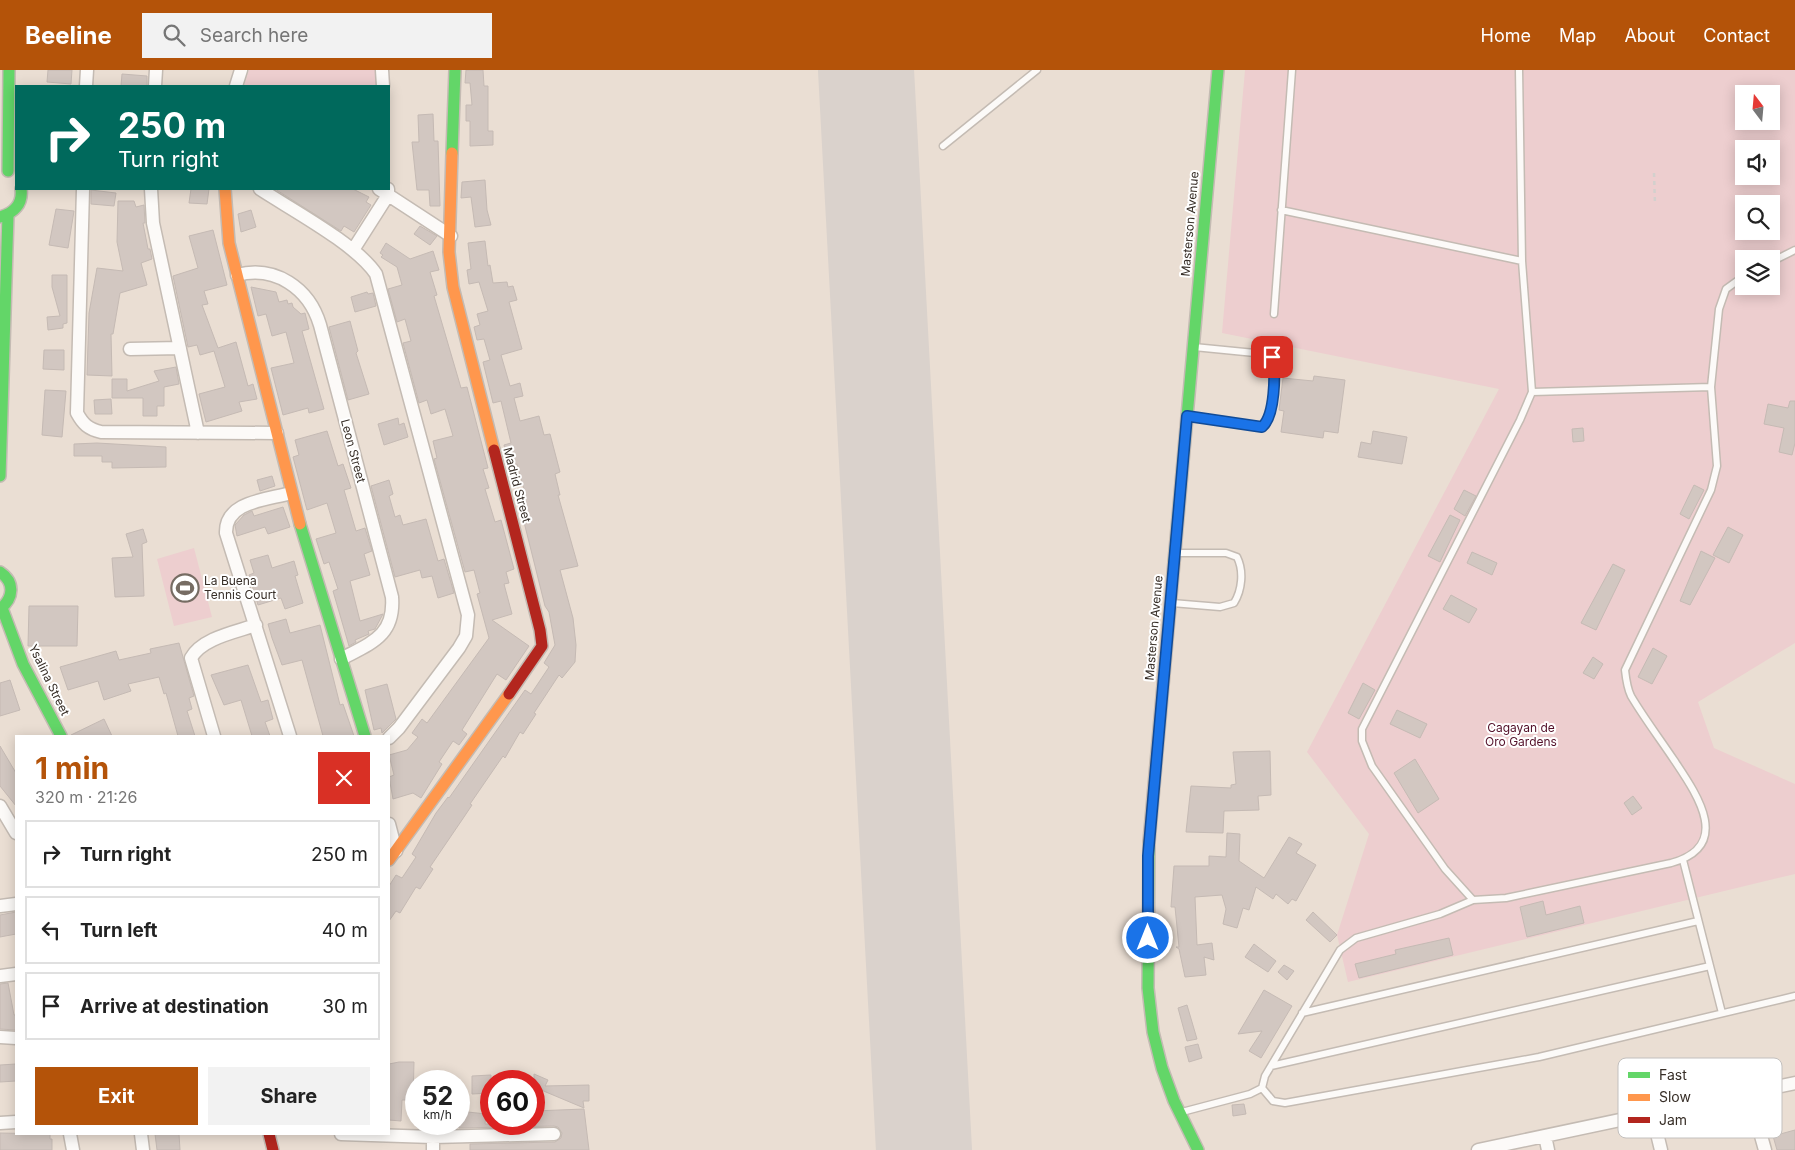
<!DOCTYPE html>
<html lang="en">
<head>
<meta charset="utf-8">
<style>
	body { margin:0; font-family:Inter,sans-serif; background:#f2f2f2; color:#222; height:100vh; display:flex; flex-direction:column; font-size:19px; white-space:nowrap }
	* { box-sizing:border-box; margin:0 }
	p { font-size:16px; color:#767676 }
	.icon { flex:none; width:28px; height:28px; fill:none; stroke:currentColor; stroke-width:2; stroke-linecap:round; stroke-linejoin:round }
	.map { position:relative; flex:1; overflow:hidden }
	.sheet { position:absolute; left:15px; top:665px; width:375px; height:400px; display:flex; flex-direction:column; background:#fff; border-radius:0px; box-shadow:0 2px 12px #0003 }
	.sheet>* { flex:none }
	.top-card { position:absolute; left:15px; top:15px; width:375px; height:105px; border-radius:0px; box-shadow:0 2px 12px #0003; background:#00695c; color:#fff; overflow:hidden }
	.needle { width:32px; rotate:344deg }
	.buttons { position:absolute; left:1735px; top:15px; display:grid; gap:10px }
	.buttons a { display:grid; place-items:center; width:45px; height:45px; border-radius:0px; background:#fff; box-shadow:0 2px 12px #0003; font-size:25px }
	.speed { position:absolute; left:405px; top:1000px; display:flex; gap:10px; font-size:25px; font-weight:700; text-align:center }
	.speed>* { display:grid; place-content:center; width:65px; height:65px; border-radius:50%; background:#fff; box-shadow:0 2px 12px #0003; line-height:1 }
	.speed small { font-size:12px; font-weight:400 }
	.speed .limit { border:8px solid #d22; background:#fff; color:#111 }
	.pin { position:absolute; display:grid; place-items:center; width:42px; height:42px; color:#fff; margin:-21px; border-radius:10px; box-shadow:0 2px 8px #0006 }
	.me { position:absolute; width:55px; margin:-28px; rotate:0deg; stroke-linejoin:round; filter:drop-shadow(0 0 4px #0008) }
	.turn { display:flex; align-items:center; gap:18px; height:105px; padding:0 20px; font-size:22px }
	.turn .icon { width:65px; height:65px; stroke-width:2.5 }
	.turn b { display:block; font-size:35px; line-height:42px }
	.round { display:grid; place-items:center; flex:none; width:52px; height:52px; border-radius:0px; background:#f2f2f2 }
	.summary { display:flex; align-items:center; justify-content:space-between; height:85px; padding:0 20px }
	h1 { font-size:30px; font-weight:700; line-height:38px; color:#b45309 }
	.action { display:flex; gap:10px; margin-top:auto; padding:10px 20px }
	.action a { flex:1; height:58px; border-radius:0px; background:#b45309; color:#fff; font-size:20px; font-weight:700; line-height:58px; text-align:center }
	.action a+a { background:#f2f2f2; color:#222 }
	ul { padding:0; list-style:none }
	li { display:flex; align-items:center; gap:15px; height:68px; margin:0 10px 8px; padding:0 10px; border:2px solid #e0e0e0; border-radius:0px }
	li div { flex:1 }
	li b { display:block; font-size:19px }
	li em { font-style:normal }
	header { display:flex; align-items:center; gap:30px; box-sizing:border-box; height:70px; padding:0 25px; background:#b45309; color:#fff }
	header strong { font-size:24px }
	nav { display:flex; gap:28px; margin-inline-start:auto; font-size:18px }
	.search { width:350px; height:45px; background:#f2f2f2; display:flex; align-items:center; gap:12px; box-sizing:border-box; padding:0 18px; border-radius:0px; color:#767676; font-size:19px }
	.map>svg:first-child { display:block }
	.green { fill:#edcecf; fill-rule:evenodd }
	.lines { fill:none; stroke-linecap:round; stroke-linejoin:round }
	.runway { stroke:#dad2cc; stroke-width:96 }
	.building { fill:#d2c7c1; stroke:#c5bab4 }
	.lane-casing { stroke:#c4bbb3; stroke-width:9 }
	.street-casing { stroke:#c4bbb3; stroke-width:15 }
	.fast-casing { stroke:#c4bbb3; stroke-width:14 }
	.slow-casing { stroke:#c4bbb3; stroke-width:14 }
	.jam-casing { stroke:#c4bbb3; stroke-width:14 }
	.path { stroke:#d3d0cd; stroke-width:2.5; stroke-dasharray:4 4; stroke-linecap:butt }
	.lane { stroke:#fcfaf8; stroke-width:6 }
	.street { stroke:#fcfaf8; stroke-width:12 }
	.fast { stroke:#63d668; stroke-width:11 }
	.slow { stroke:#ff974d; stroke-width:11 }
	.jam { stroke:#b3261e; stroke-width:11 }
	.route-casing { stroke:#114b97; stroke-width:12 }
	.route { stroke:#1a73e8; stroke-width:9 }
	.labels { text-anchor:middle; stroke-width:4; stroke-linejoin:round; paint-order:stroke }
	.street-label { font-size:12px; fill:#372e27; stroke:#fff }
	.poi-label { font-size:12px; fill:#372e27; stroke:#fff; text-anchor:start }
	.park-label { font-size:12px; fill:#520f28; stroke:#fff }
	.key { fill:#fff; stroke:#c3c0be; stroke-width:1 }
	.key-label { font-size:14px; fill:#372e27 }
</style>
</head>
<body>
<header>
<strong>Beeline</strong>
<div class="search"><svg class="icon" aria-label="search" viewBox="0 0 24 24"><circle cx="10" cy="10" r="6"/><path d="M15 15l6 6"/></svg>Search here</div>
<nav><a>Home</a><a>Map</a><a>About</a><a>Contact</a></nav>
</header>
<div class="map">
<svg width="1795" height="1080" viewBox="0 0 1795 1080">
	<rect width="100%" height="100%" fill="#eaded3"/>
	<path class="green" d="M249,0H375L376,16H244Z
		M1245,0H1795V573L1698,632L1714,678L1795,714V804L1348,912L1337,865L1369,764L1307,682L1499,319L1222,263ZM1744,24H1771V51H1744ZM1744,79H1771V106H1744ZM1744,134H1771V161H1744ZM1744,189H1771V216H1744Z
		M194,478L212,547L174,556L157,489Z"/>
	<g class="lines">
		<path class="runway" d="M866,0L924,1080"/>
	</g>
	<path class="building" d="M48,0H72L71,14L47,12Z
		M466,0H483L484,16H488V61H493V75L470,76V51H466V35H472L470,13H465Z
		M122,4L147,6V16H121Z
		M433,44L434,71H438L440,136H430L429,120H417L412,72H419L418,45Z
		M485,110L487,140L491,155L475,157L471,127L461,128L462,112Z
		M191,119H209L207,134L189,133Z
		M275,119H353L369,127L366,132L371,135L354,162L344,156L341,161Z
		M91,120L116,123L114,136L91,134Z
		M118,131H134L136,137L144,135L145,153H143L148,179H150L152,189L141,193L147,215L120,223L113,264H111L112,306L87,305L89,243L97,198L123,201L117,172Z
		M56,139L74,141L68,178L49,175Z
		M251,140L256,157L241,162L238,144Z
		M420,156L437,166L430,175L414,164Z
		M213,160L227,215L204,221L208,234L202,235L218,278L236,272L248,316L253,314L257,329L239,332L242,341L206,352L199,324L225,317L214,281L200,285L197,275L188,277L173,206L198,198L189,166Z
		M485,171L488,196L490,195L493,213L507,212L508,217L513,216L517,230L509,232L522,279L501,285L510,316L520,313L523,326L514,328L520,351L539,346L544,365L550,364L560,402L555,404L560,425H558L578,496L560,500L573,548L576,575L575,592L562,608L559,605L534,643L536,644L523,664L520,662L505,688L503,686L470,734L472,735L464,747L430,797L433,799L420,819L416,817L400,843L396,841L389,851V816L396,805L402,808L416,787L412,784L436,743L448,727L449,728L525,620L531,624L549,597L544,593L555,575L549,542L545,536L522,444H524L518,421L524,419L517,394L509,396L504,375L511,373L501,331L493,333L483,292L490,290L484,269L477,270L474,257L480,255L477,244L488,241L479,212L469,214L467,200L471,199L468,173Z
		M386,173L410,189L433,181L439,200L430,202L437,225L434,226L461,318L467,317L488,398L483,399L489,418L485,419L495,452L501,450L514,499L506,502L509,513L504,514L512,544L492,550L529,576L506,610L497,604L462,660L467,664L459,675L453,671L439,692L442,694L421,728L413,723L393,729L389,707L394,705L389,685L407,680L418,667L412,663L422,649L427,653L489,568L477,524L480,523L474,500L465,502L434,389L437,388L433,371L453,366L445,339L431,344L427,330L419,333L403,273L411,271L405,249L397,252L388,219L402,215L397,197L381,187L383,185L380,183Z
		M52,205H67V253L63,254V258L48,260L47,247L60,246L52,217Z
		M251,217L276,222L279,232L287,230L288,234L292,233L293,237L301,244L305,243L309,259L302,261L324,339L309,343L308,338L283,345L271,298L294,293L286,262L272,266L266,244L258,246Z
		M367,222L368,224L373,223L376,236L355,242L351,227Z
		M350,251L358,281L356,283L369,324L348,330L329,257Z
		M44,280H64V300L43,299Z
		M176,297L179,314L164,317V336H157V346H143V328H112V309H127V321L159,311L154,301Z
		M1314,306L1345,310L1338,363L1324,361L1323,368L1281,362L1284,341L1279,340L1283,308L1313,311Z
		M45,320L66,321L62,367L42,365Z
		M111,329L112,344H95L94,330Z
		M1790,331H1795V373L1792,385L1779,382L1784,358L1764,354L1768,334L1788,338Z
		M398,348L399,355L404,353L408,367L384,375L378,354Z
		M1583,358L1584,371L1573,372L1572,359Z
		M327,361L338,396L343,394L351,418L344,420L356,461L365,458L372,481L364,484L370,505L350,511L360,551L383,544L375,559L368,561L369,564L355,570L356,572L349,576L333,521L338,519L329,492L324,494L316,469L336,463L327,433L307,440L293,387L299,385L295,370Z
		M1373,361L1407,367L1402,394L1358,387L1361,372L1371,374Z
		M97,373L166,377V397L112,398V392H102V386H74V374Z
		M272,406L275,416L260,421L257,410Z
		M389,410L393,424L389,426L395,447L400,445L403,455L426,449L438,491L444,489L454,523L438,528L432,506L422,508L420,500L395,507L371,416Z
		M1694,415L1704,420L1689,449L1680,444Z
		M1464,420L1476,426L1465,446L1454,439Z
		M283,437L290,457L268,464L265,457L237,466L235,455L244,445L252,441L254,446Z
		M1450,445L1460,450L1440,492L1428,486Z
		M1728,457L1743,465L1729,493L1713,485Z
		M143,459L147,472L142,474L144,526L115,527L112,488L133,487L126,464Z
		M1701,481L1715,488L1690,535L1680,531Z
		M1472,482L1497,493L1492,505L1467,493Z
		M268,485L272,498L294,491L298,505L295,506L303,533L285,539L281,528L258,535L249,505L254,503L250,490Z
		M1613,494L1625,500L1596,560L1581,553Z
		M1451,525L1477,539L1469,553L1443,539Z
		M29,536H78L77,576H28Z
		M286,549L290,563L320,555L340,635L343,634L354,666H323L302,590L282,595L272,568L268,554Z
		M179,573L194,626L189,628L192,639L187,641L195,666H178L166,623L164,624L159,607L128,614L131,621L104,630L98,611L68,620L60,597L116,581L119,590L151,583L150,579Z
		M1653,578L1667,586L1652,614L1638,607Z
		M1593,587L1603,594L1594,609L1583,603Z
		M248,595L261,632L268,630L273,649L265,652L270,666H252L241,630L224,635L211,605Z
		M10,610L20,640L0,646V613Z
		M1363,613L1375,620L1359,649L1348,643Z
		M387,614L396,649L382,663L381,658L374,660L365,620Z
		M1397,640L1427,654L1420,668L1390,654Z
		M104,649L112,666H72L71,665Z
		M0,676L16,703V736L0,716Z
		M1270,681L1271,725L1258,726L1259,740L1224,741L1223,763L1186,762L1191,716L1231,718V715L1236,714L1233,682Z
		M1415,689L1439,729L1418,743L1394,703Z
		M1633,726L1642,738L1632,745L1624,733Z
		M1227,763L1240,764L1239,791L1264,808L1289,767L1302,774L1296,783L1316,795L1296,831L1292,829L1288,834L1276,824L1273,829L1256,817L1249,840L1243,838L1237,858L1223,854L1226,839L1222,825L1195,827L1197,875L1212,873L1214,890L1204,887L1206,905L1185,907L1179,879L1176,877H1179L1175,837H1171L1174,796H1209V786L1226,787Z
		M1543,831L1546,845L1580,836L1584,853L1527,867L1520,837Z
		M16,842V864L0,867V845Z
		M1313,842L1337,865L1330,872L1306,850Z
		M1449,868L1453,885L1359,908L1355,894L1396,884L1395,880Z
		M1254,874L1276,891L1268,902L1245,887Z
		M1284,895L1294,901L1287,910L1278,902Z
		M8,913L14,945H16V960L0,959V914Z
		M1264,920L1292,936L1261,988L1249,981L1262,961L1238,964Z
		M1187,935L1197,969L1187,971L1178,938Z
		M1198,974L1202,988L1189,992L1185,977Z
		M399,992H414L413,1030H402L401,1051L389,1050V994Z
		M16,994V1011L0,1012V995Z
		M534,1004L548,1010L545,1016L589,1015V1031H583L584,1038L534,1017Z
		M491,1005V1023L472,1024V1006Z
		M1244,1034L1246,1044L1233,1046L1232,1035Z
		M584,1039L589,1080H470V1074L555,1072L561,1068L562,1063L558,1057L554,1056L459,1058V1041L486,1044L485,1054H534V1041Z
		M1795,1060V1080H1777L1773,1066Z
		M0,1063L50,1064V1069H52V1080H0Z
		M155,1064H179L180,1080H157Z"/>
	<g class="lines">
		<g class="lane-casing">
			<path id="lane" d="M1519,0L1522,191L1532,322L1520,350L1362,659V671L1372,696L1445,799L1473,830L1506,828L1671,793C1734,776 1696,723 1674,690C1660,669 1644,648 1631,626C1627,618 1626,609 1625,600L1711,420L1717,396L1711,317L1719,239L1726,219L1744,206
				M943,76L1037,0
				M1281,140L1522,191
				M1771,192L1795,180
				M1274,244L1292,0
				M1532,322L1711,317
				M1190,346L1262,357C1275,346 1276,303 1272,287L1265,284L1194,277
				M1172,533L1220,537L1234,533C1242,520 1244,501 1237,487L1226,483H1177
				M1683,790L1722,943
				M1302,943L1698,851
				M1271,996L1710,896
				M1262,1018L1273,1031L1285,1033L1539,987L1795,926
				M1182,1042L1250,1024L1262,1018L1265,1006L1340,880L1356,868L1440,844L1473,830"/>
		</g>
		<g class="street-casing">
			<path id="street" d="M382,0L383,16
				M86,16L87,0
				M155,16L156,0
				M236,16L241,0
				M83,119L77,343C83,354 88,359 101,362L277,363
				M151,119L153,153L198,363
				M260,119C292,140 356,174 376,204L468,545L466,566L459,578L399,658L389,668
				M379,119L451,166
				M353,180L388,125V119
				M237,205C275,195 309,218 320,255L392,527C395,566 371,573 341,589
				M130,279L180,278
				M214,666L191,588C202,568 236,562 256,555
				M290,666L226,463C225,431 267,430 291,423
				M0,736L16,763
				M389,754L396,781
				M0,836L16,834
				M0,906L16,904
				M0,967L16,968
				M1749,1023L1765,1080
				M1652,1043L1661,1080
				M0,1053L16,1052
				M70,1064L73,1080
				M141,1064L143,1080
				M341,1064L433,1067L554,1064
				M1545,1066L1548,1080
				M433,1067V1080
				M1478,1080L1795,1013"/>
		</g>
		<g class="fast-casing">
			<path id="fast" d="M452,83L455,0
				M8,101L9,0
				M0,147C14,143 23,134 21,119
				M0,406L8,145
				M300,454L365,666
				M1174,492L1218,0
				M0,502C15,512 14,528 0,539
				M2,538L23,594L61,666
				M1149,772L1148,918L1153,962L1162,998L1174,1031L1198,1080"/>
		</g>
		<g class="slow-casing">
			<path id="slow" d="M452,83L449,182L453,217L494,380
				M225,119L229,173L300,454
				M1149,772L1174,492
				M389,790L509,624"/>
		</g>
		<g class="jam-casing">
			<path id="jam" d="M494,380L540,560L542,576L509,624
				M269,1064L273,1080"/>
		</g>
		<path class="path" d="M1654,103L1655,135"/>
		<use href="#lane" class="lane"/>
		<use href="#street" class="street"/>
		<use href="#fast" class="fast"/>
		<use href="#slow" class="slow"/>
		<use href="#jam" class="jam"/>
	</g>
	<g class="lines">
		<g class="route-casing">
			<path id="route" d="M1148,868V786L1187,346L1262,357C1275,346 1276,303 1272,287"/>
		</g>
		<use href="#route" class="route"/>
	</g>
	<defs>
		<g id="stadium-ring" transform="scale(1.4375)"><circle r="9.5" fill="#fff" stroke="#766c63" stroke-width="1.5"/><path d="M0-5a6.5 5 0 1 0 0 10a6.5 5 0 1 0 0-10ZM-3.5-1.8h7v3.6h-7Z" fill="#766c63"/></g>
	</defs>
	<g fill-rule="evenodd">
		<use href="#stadium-ring" x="185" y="518"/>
	</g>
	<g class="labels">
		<g class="street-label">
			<text transform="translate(1190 154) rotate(-85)" y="4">Masterson Avenue</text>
			<text transform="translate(353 381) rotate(75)" y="4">Leon Street</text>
			<text transform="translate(517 415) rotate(75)" y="4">Madrid Street</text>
			<text transform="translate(1154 558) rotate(-85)" y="4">Masterson Avenue</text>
			<text transform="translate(49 610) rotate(64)" y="4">Ysalina Street</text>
		</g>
		<g class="poi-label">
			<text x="204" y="515">La Buena<tspan x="204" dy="14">Tennis Court</tspan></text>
		</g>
		<g class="park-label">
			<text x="1521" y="662">Cagayan de<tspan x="1521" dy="14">Oro Gardens</tspan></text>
		</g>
	</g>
	<rect x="1618" y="988" width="164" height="80" rx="8" class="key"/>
	<rect x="1628" y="1002" width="22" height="6" fill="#63d668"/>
	<rect x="1628" y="1024" width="22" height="7" fill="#ff974d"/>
	<rect x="1628" y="1047" width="22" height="6" fill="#b3261e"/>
	<g class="key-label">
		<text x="1659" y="1010">Fast</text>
		<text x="1659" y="1032">Slow</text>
		<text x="1659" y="1055">Jam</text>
	</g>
</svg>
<div class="buttons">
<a><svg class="needle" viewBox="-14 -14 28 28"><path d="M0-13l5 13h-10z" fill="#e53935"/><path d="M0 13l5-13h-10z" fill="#767676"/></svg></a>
<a><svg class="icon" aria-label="sound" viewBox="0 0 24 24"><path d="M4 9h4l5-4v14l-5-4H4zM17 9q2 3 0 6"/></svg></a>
<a><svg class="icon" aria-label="search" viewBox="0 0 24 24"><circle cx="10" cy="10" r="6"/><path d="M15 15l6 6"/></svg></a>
<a><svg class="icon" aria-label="layers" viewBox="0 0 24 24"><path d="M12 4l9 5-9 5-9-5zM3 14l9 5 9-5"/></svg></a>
</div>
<div class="speed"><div>52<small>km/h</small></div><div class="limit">60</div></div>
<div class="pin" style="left:1272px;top:287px;background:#d93025"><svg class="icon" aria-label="arrive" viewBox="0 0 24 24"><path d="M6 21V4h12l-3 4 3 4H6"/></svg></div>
<svg class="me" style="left:1148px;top:868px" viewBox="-20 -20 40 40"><circle r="17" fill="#1a73e8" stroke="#fff" stroke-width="3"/><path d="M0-11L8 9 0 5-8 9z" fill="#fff"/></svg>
<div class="top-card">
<div class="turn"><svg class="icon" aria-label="right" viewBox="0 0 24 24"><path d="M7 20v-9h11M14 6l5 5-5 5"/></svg><div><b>250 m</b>Turn right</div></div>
</div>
<section class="sheet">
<div class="summary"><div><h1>1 min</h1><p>320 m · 21:26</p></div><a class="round" style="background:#d93025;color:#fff"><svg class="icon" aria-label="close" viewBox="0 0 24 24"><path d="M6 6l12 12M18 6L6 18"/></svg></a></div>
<ul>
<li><svg class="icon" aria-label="right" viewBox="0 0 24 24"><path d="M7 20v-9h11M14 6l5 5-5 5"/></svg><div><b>Turn right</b></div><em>250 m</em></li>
<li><svg class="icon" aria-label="left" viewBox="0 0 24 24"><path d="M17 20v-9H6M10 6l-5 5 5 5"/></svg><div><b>Turn left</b></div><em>40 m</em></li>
<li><svg class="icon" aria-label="arrive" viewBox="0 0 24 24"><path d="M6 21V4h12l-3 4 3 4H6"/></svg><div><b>Arrive at destination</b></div><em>30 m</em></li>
</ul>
<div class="action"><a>Exit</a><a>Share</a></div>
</section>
</div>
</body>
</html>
